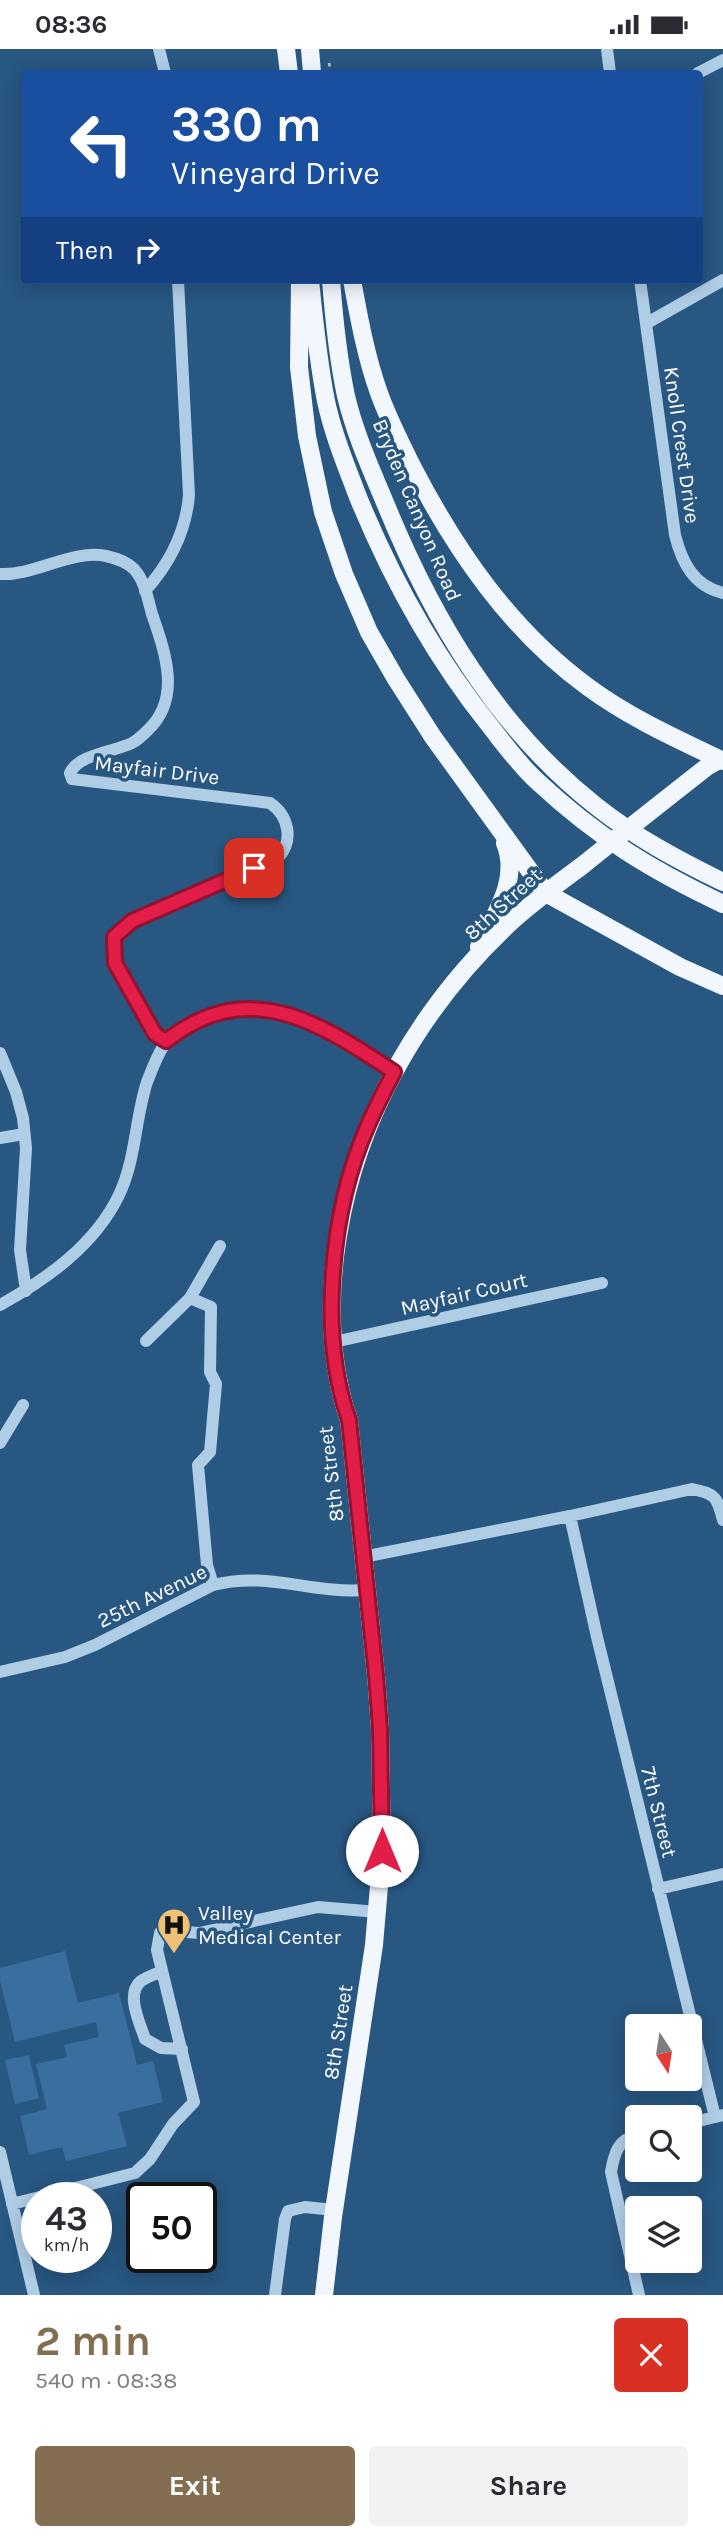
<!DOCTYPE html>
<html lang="en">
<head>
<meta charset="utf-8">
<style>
	body { margin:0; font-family:Karla,sans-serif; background:#f2f2f3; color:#2b2b33; height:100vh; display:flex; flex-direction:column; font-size:26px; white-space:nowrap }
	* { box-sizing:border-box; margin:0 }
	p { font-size:23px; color:#7c7c81 }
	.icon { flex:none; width:38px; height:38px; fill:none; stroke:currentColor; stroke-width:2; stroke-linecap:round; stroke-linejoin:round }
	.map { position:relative; height:2246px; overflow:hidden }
	.side { display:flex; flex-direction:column; background:#fff; flex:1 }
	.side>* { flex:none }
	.top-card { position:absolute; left:21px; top:21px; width:682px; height:214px; border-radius:7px; box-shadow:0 4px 18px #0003; background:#1a4fa0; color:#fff; overflow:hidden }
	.needle { width:46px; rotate:168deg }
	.fabs { position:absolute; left:625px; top:1965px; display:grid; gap:14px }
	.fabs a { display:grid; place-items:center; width:77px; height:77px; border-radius:7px; background:#fff; box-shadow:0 4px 18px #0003; font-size:35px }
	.speed { position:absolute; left:21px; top:2133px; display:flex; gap:14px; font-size:35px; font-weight:700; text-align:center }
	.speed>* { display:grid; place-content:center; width:91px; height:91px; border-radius:50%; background:#fff; box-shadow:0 4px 18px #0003; line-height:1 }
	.speed small { font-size:18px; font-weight:400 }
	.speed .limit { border:4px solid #111; border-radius:10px; background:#fff; color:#111 }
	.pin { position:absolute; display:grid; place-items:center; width:60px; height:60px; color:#fff; margin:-30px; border-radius:14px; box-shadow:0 4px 10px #0006 }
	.me { position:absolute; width:77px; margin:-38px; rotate:0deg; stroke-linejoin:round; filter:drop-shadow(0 0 5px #0008) }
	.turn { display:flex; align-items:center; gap:24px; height:147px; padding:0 35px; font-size:32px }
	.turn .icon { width:91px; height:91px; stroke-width:2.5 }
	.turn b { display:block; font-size:49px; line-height:60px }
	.then { display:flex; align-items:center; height:66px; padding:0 35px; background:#0003; gap:14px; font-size:26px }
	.round { display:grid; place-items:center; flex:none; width:74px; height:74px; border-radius:7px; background:#f2f2f3 }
	.overview { display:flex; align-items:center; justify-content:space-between; height:119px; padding:0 35px }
	h1 { font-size:42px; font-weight:700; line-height:52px; color:#836e52 }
	.action { display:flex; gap:14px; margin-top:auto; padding:14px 35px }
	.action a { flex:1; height:80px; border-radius:7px; background:#836e52; color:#fff; font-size:28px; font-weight:700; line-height:80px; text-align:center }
	.action a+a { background:#f2f2f3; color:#2b2b33 }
	.status { display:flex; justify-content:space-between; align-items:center; height:49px; padding:0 35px; background:#fff; direction:ltr }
	.status svg { height:19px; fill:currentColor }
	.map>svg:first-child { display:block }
	.building { fill:#396e9e }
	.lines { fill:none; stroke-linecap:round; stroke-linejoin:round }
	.path { stroke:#b0cde6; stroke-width:2.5; stroke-dasharray:3.5 5; stroke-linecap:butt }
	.minor { stroke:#b0cde6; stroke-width:12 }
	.major { stroke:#f1f7fd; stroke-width:18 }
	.route-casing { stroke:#92132f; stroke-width:18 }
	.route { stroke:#e11d48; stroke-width:12 }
	.labels { text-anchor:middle; stroke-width:7; stroke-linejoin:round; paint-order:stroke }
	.street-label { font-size:21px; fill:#fff; stroke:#285782 }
	.poi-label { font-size:21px; fill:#fff; stroke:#285782; text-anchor:start }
</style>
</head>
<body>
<div class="status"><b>08:36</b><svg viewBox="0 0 49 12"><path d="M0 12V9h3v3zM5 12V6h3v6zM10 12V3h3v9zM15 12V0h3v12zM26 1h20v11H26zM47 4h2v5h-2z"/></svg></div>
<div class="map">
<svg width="723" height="2246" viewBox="0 0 723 2246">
	<rect width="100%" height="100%" fill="#285782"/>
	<path class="building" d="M65,1902L78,1954L119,1944L137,2016L153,2012L163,2053L118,2064L127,2097L66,2112L62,2098L29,2106L20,2067L47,2060L36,2015L67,2008L64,1996L99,1988L96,1973L15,1993L0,1932V1919Z
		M29,2006L39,2049L15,2055L5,2011Z"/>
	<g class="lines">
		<path class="path" d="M329,14L331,24"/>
		<path class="minor" d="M159,0L165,24
			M607,0L610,24
			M698,24L723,11
			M640,231L675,486C682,514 694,537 723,544
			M647,274L723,231
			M0,525C35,527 71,500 106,507C115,509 127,513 134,520C145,532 148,551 152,565C165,603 182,649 148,681C143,686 138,691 132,694C114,703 79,705 70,724L72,730L270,754C289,767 294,792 278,809L132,872L114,888L115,914L155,985L165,992
			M145,542C170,514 186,483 189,446L178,231
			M0,1004L16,1043L23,1069L26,1099L20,1201L26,1242
			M0,1089L24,1085
			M190,1249L211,1258L210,1323L216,1335L210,1403L198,1416L207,1516L213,1536
			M0,1256C47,1230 95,1196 119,1146C136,1110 135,1070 147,1033C152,1021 159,1000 168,991C197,962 254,952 292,966C329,979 362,1001 394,1023
			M146,1292L190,1249L220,1197
			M334,1293L602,1234
			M0,1394L23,1356
			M570,1467L597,1588L715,2068
			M363,1508L570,1467L692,1440C716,1445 717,1448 723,1471
			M0,1623L65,1608L95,1596L213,1536C268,1522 311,1545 366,1541
			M658,1840L723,1825
			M162,1922C156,1925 147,1928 141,1932C125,1945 140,1974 145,1990L161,1999L182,2000
			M690,2074L723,2066
			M637,2086C618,2090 614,2105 611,2123L639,2246
			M0,2103L34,2246
			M12,2155L135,2124L150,2110L173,2075L194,2053L157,1901L160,1884L174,1882L199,1884L318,1858L378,1863
			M275,2246L285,2170L288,2162L305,2158L334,2161"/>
		<path class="major" d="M286,0L289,24
			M310,0L312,24
			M300,231L299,318L307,387L323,463L344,525L369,583L396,630L433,688L546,844L680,918L723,937
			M310,231C314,271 318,312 326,352C333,385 346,416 358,448C392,531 434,607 490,677C505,696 520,717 538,733C597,788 651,821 723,855
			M331,231C334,270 338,309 346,347C355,385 371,420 386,456C433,571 497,679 596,757C635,788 678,811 723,833
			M352,231C359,269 366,308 379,344C388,369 400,393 412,417C456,502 510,581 588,638C630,669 677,690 723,712
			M479,898C495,865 520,831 505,794
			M324,2246L333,2168L374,1896L382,1802L380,1680L376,1626L349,1371C329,1314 328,1246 338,1187C357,1066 422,955 512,872C534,852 559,834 583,816C624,783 666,750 708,717L719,711"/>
	</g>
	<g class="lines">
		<g class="route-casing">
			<path id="route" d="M254,819L132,872L114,888L115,914L155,985L166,992C248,927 319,973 394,1023C385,1040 376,1058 368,1076C331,1160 318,1284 349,1371L376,1626L380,1680L382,1802"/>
		</g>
		<use href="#route" class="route"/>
	</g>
	<defs>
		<g id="hospital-pin" transform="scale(1.75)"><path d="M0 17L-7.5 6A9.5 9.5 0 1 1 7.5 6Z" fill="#eec177" stroke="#285782"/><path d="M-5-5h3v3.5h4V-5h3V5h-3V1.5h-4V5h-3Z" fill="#111"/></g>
	</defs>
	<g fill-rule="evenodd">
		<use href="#hospital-pin" x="174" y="1876"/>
	</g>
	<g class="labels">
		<g class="street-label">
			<text transform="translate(682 396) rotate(82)" y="7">Knoll Crest Drive</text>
			<text transform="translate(417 461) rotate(67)" y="7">Bryden Canyon Road</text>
			<text transform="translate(157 721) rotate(7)" y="7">Mayfair Drive</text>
			<text transform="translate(503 855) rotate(-42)" y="7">8th Street</text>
			<text transform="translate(464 1245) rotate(-13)" y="7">Mayfair Court</text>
			<text transform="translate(331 1425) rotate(-97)" y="7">8th Street</text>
			<text transform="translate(152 1547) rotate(-26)" y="7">25th Avenue</text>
			<text transform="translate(659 1763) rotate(76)" y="7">7th Street</text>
			<text transform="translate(338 1983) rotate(-81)" y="7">8th Street</text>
		</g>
		<g class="poi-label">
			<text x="198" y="1871">Valley<tspan x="198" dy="24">Medical Center</tspan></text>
		</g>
	</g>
</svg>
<div class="fabs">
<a><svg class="needle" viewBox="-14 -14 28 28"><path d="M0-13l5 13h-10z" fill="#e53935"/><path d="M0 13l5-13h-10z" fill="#7c7c81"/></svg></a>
<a><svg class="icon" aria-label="search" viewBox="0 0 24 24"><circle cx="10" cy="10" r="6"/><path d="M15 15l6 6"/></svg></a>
<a><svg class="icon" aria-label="layers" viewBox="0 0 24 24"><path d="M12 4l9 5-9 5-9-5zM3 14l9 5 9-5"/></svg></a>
</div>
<div class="speed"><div>43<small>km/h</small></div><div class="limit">50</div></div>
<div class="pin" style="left:254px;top:819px;background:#d93025"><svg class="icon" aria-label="arrive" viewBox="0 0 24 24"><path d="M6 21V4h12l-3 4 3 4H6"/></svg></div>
<svg class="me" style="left:382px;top:1802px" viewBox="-20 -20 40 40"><circle r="19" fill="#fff"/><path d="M0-13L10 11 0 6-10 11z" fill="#e11d48"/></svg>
<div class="top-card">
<div class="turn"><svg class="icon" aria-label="left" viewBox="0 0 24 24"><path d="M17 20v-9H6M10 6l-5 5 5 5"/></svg><div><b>330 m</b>Vineyard Drive</div></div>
<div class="then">Then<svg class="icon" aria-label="right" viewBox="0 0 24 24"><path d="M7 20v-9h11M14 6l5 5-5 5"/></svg></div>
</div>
</div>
<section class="side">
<div class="overview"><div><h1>2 min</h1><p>540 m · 08:38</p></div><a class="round" style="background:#d93025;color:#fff"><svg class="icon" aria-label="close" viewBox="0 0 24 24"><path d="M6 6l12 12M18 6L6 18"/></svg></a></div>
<div class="action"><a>Exit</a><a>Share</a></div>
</section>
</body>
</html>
